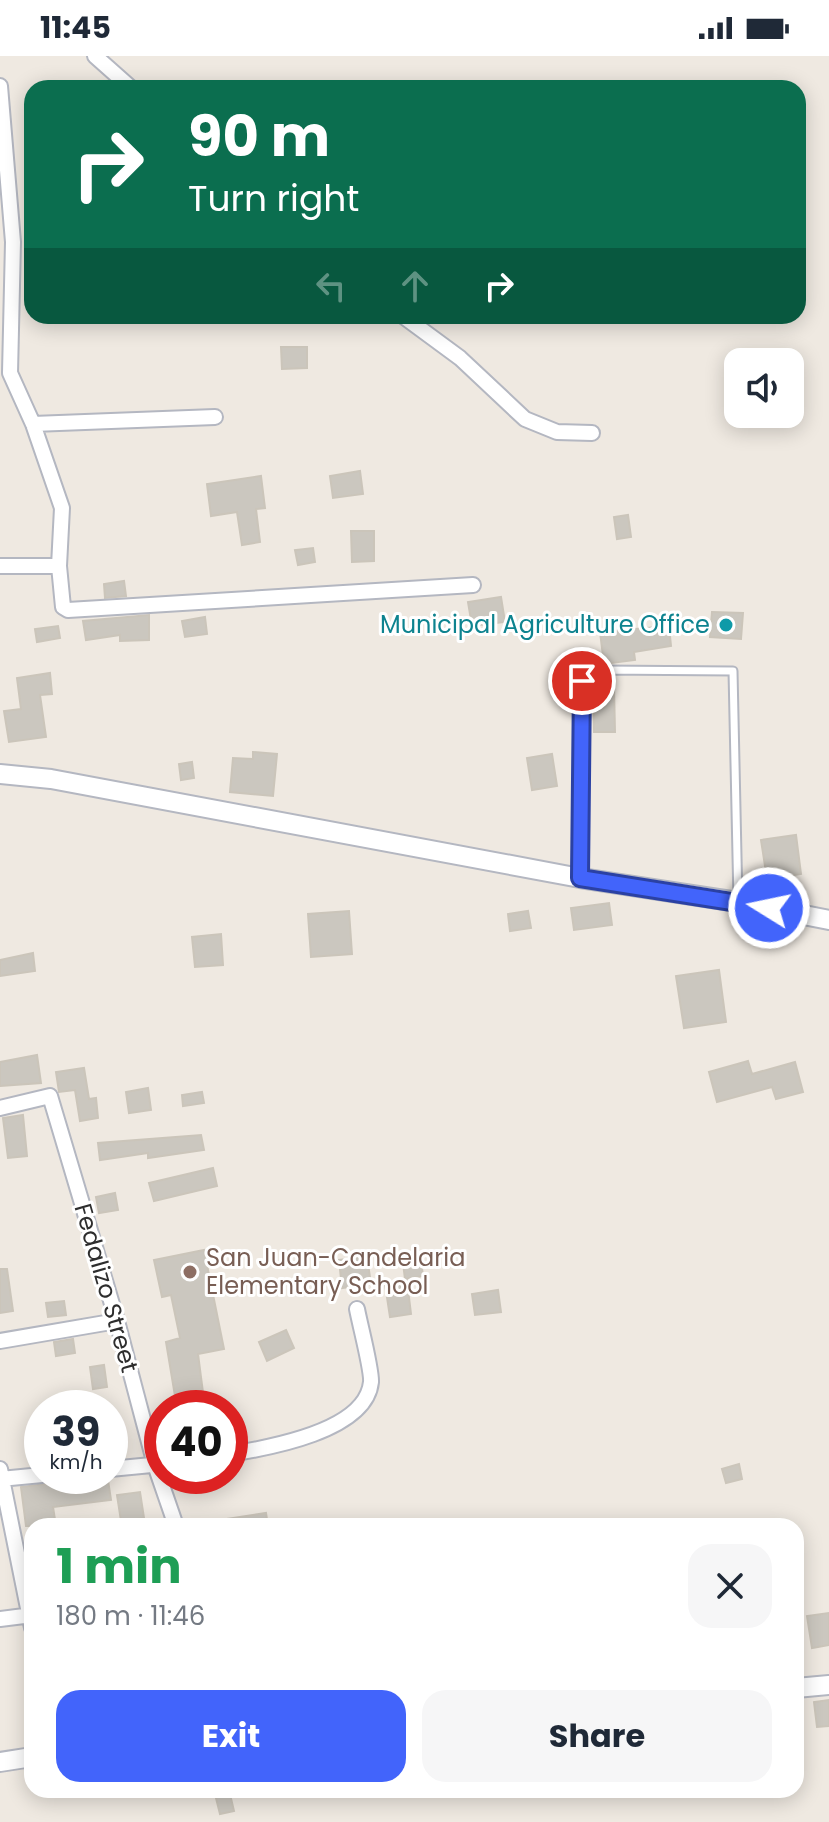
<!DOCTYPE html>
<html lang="en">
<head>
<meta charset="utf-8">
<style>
	body { margin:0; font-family:Poppins,sans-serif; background:#f6f6f7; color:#1f2937; height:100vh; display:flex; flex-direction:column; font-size:30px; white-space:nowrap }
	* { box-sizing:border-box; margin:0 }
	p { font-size:26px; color:#747a83 }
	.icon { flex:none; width:44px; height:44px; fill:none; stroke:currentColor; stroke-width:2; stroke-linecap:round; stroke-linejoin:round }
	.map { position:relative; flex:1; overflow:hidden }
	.details { position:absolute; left:24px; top:1462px; width:780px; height:280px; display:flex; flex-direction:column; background:#fff; border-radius:24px; box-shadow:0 4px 20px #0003 }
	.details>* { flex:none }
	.guide { position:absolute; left:24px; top:24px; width:782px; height:244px; border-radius:24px; box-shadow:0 4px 20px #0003; background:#0b6e4f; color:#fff; overflow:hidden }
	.buttons { position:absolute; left:724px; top:292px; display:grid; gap:16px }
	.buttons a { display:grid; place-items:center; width:80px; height:80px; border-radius:16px; background:#fff; box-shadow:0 4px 20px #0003; font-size:40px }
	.speed { position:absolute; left:24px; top:1334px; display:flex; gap:16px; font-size:40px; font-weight:700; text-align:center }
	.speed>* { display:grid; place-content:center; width:104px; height:104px; border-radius:50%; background:#fff; box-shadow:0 4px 20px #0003; line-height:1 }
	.speed small { font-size:20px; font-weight:400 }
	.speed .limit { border:12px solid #d22; background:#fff; color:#111 }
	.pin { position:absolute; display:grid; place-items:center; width:68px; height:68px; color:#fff; margin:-34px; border:4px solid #fff; border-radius:50%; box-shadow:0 2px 8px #0007 }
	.me { position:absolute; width:88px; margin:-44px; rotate:280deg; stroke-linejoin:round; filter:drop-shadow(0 0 6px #0008) }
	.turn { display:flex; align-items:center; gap:28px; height:168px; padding:0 32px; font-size:36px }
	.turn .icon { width:104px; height:104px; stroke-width:2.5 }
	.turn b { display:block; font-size:56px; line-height:68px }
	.lanes { display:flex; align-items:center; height:76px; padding:0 32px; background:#0003; justify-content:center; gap:40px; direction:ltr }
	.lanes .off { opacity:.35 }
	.round { display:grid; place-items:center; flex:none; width:84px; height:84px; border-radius:24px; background:#f6f6f7 }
	.summary { display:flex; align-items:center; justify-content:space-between; height:136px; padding:0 32px }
	h1 { font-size:48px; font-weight:700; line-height:60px; color:#1e9e55 }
	.button { display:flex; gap:16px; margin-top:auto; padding:16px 32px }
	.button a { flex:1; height:92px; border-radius:24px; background:#4264fb; color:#fff; font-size:32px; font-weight:700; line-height:92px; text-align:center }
	.button a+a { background:#f6f6f7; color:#1f2937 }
	.status { display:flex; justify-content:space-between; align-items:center; height:56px; padding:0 40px; background:#fff; direction:ltr }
	.status svg { height:22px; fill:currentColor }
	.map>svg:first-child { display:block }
	.building { fill:#cbc7bf; stroke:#cbc5ba; stroke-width:2 }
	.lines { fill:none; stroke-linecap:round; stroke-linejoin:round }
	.service-casing { stroke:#b4b7c1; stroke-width:11 }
	.minor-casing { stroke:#b4b7c1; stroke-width:18 }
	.tertiary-casing { stroke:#b4b7c1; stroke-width:22 }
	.service { stroke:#fff; stroke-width:7 }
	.minor { stroke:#fff; stroke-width:14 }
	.tertiary { stroke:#fff; stroke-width:18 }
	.route-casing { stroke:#2b41a3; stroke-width:20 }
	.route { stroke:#4264fb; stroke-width:14 }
	.culture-dot { fill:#0f9aa8; stroke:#fff; stroke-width:3 }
	.education-dot { fill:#8d6e63; stroke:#fff; stroke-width:3 }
	.labels { text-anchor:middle; stroke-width:6; stroke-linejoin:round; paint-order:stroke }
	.culture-label { font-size:24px; fill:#0d838f; stroke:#fff; text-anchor:end }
	.education-label { font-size:24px; fill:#785e54; stroke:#fff; text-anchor:start }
	.street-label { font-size:24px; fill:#2e2e2e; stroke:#fff }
</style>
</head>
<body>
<div class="status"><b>11:45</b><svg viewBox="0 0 49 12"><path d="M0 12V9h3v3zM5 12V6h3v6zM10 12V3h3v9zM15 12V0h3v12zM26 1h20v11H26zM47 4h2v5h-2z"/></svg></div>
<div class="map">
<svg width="829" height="1766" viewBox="0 0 829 1766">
	<rect width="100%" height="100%" fill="#efe9e1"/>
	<path class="building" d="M281,291H307V312L282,313Z
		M360,415L363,438L333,442L330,420Z
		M261,420L265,452L256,453L260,486L242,489L237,456L211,460L207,428Z
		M628,459L631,481L617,483L614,461Z
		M351,475H374V505L352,506Z
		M313,492L315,506L298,509L295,494Z
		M124,525L126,540L105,542L104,528Z
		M501,541L505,566L472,570L468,546Z
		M712,556L743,557L741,583L710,581Z
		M149,559V584L120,585V579L86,584L83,565Z
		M205,561L207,578L185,581L182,565Z
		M58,570L60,582L37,586L35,573Z
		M669,570L671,590L634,596L635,604L604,608L600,576Z
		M50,617L52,638L40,639L46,681L9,686L4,655L21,653L17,622Z
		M593,630H614L615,676H594Z
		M253,696L277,698L273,740L230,736L233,702L253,703Z
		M552,698L557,730L532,734L527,702Z
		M192,706L194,722L181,724L179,708Z
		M796,779L801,818L767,823L761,784Z
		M609,847L612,869L574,874L571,852Z
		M349,855L352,898L311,901L308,858Z
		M528,855L531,872L510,875L508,858Z
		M221,878L223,909L195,911L192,881Z
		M33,897L35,915L0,920V904Z
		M719,914L726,966L684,972L676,920Z
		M37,999L41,1027L0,1030V1006Z
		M748,1005L752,1018L795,1006L803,1036L776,1043L772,1031L717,1046L709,1016Z
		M84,1012L89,1043L96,1042L98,1062L80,1065L75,1034L59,1036L56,1016Z
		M148,1032L151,1054L129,1057L126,1036Z
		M202,1036L204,1047L183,1050L182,1039Z
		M23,1059L27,1100L8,1102L3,1062Z
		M201,1079L204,1094L148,1102V1097L100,1104L98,1087Z
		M213,1112L217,1130L154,1145L149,1127Z
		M115,1137L118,1154L99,1157L96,1141Z
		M204,1194L224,1293L198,1298L205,1352H177L166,1286L180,1282L171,1239L162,1241L154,1204Z
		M367,1201L371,1228L342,1232L339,1204Z
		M421,1205L423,1220L405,1223L403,1207Z
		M0,1213H7L13,1255L0,1257Z
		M407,1225L411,1258L390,1261L385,1228Z
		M498,1234L501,1256L475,1259L472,1238Z
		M64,1245L66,1259L48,1261L46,1247Z
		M286,1274L294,1292L267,1305L259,1286Z
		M73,1283L75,1297L56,1300L54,1286Z
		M104,1309L107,1331L93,1333L90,1311Z
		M739,1408L742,1423L726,1427L722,1413Z
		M76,1424L77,1428L108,1424L111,1444L53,1451L56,1470H26L21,1431Z
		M140,1436L144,1462L121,1465L117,1439Z
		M266,1457L268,1470H227L226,1463Z
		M829,1557V1589L812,1592L807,1560Z
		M829,1644V1670L817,1671L814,1646Z
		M214,1734H229L234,1755L220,1758Z"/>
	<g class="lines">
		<g class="service-casing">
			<path id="service" d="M580,820L582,625L601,614L733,615L738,846"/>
		</g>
		<g class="minor-casing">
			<path id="minor" d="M95,0L131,32
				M0,30L13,186L10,317L33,368L62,452L59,510L63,551L68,554L473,529
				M403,260L460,302L525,363L557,376L592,377
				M33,368L215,361
				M0,510H59
				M0,1052L50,1040L117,1265L155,1409L176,1470
				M0,1285L117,1265
				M230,1398C268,1392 366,1375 371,1326C372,1314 360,1269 357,1253
				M0,1413L32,1572
				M110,1413L162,1408
				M0,1423L42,1419
				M0,1563L32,1559"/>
		</g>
		<g class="tertiary-casing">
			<path id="tertiary" d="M0,718L51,723L580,822L738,846L829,864
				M796,1632L829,1629
				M0,1706L32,1701"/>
		</g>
		<use href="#service" class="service"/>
		<use href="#minor" class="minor"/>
		<use href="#tertiary" class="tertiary"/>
	</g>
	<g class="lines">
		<g class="route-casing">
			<path id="route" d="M582,625L580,822L769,852"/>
		</g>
		<use href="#route" class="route"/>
	</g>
	<circle class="culture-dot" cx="726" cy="569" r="8"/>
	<circle class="education-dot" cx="190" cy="1216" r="8"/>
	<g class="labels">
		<g class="culture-label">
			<text x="710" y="577">Municipal Agriculture Office</text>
		</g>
		<g class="education-label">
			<text x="206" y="1210">San Juan-Candelaria<tspan x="206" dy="28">Elementary School</tspan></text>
		</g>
		<g class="street-label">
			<text transform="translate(106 1232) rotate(74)" y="8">Fedalizo Street</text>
		</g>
	</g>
</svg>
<div class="buttons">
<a><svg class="icon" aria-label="sound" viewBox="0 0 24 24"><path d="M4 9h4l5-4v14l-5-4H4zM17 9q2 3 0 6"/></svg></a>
</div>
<div class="speed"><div>39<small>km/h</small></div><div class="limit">40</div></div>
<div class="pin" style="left:582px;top:625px;background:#d93025"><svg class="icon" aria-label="arrive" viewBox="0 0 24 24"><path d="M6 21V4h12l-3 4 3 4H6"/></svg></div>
<svg class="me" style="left:769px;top:852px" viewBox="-20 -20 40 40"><circle r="17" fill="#4264fb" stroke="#fff" stroke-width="3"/><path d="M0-11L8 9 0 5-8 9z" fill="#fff"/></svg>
<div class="guide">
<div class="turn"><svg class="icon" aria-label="right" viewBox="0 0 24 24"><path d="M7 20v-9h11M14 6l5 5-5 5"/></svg><div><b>90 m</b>Turn right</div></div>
<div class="lanes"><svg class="icon off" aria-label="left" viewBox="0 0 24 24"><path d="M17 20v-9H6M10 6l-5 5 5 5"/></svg><svg class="icon off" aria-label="ahead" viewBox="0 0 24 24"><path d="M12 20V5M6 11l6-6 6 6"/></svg><svg class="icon" aria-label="right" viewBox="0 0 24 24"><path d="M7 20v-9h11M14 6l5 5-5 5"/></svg></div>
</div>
<section class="details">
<div class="summary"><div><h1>1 min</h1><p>180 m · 11:46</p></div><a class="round"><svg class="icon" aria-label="close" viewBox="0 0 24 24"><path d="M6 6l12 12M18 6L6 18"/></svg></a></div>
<div class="button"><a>Exit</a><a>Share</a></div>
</section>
</div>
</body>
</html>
